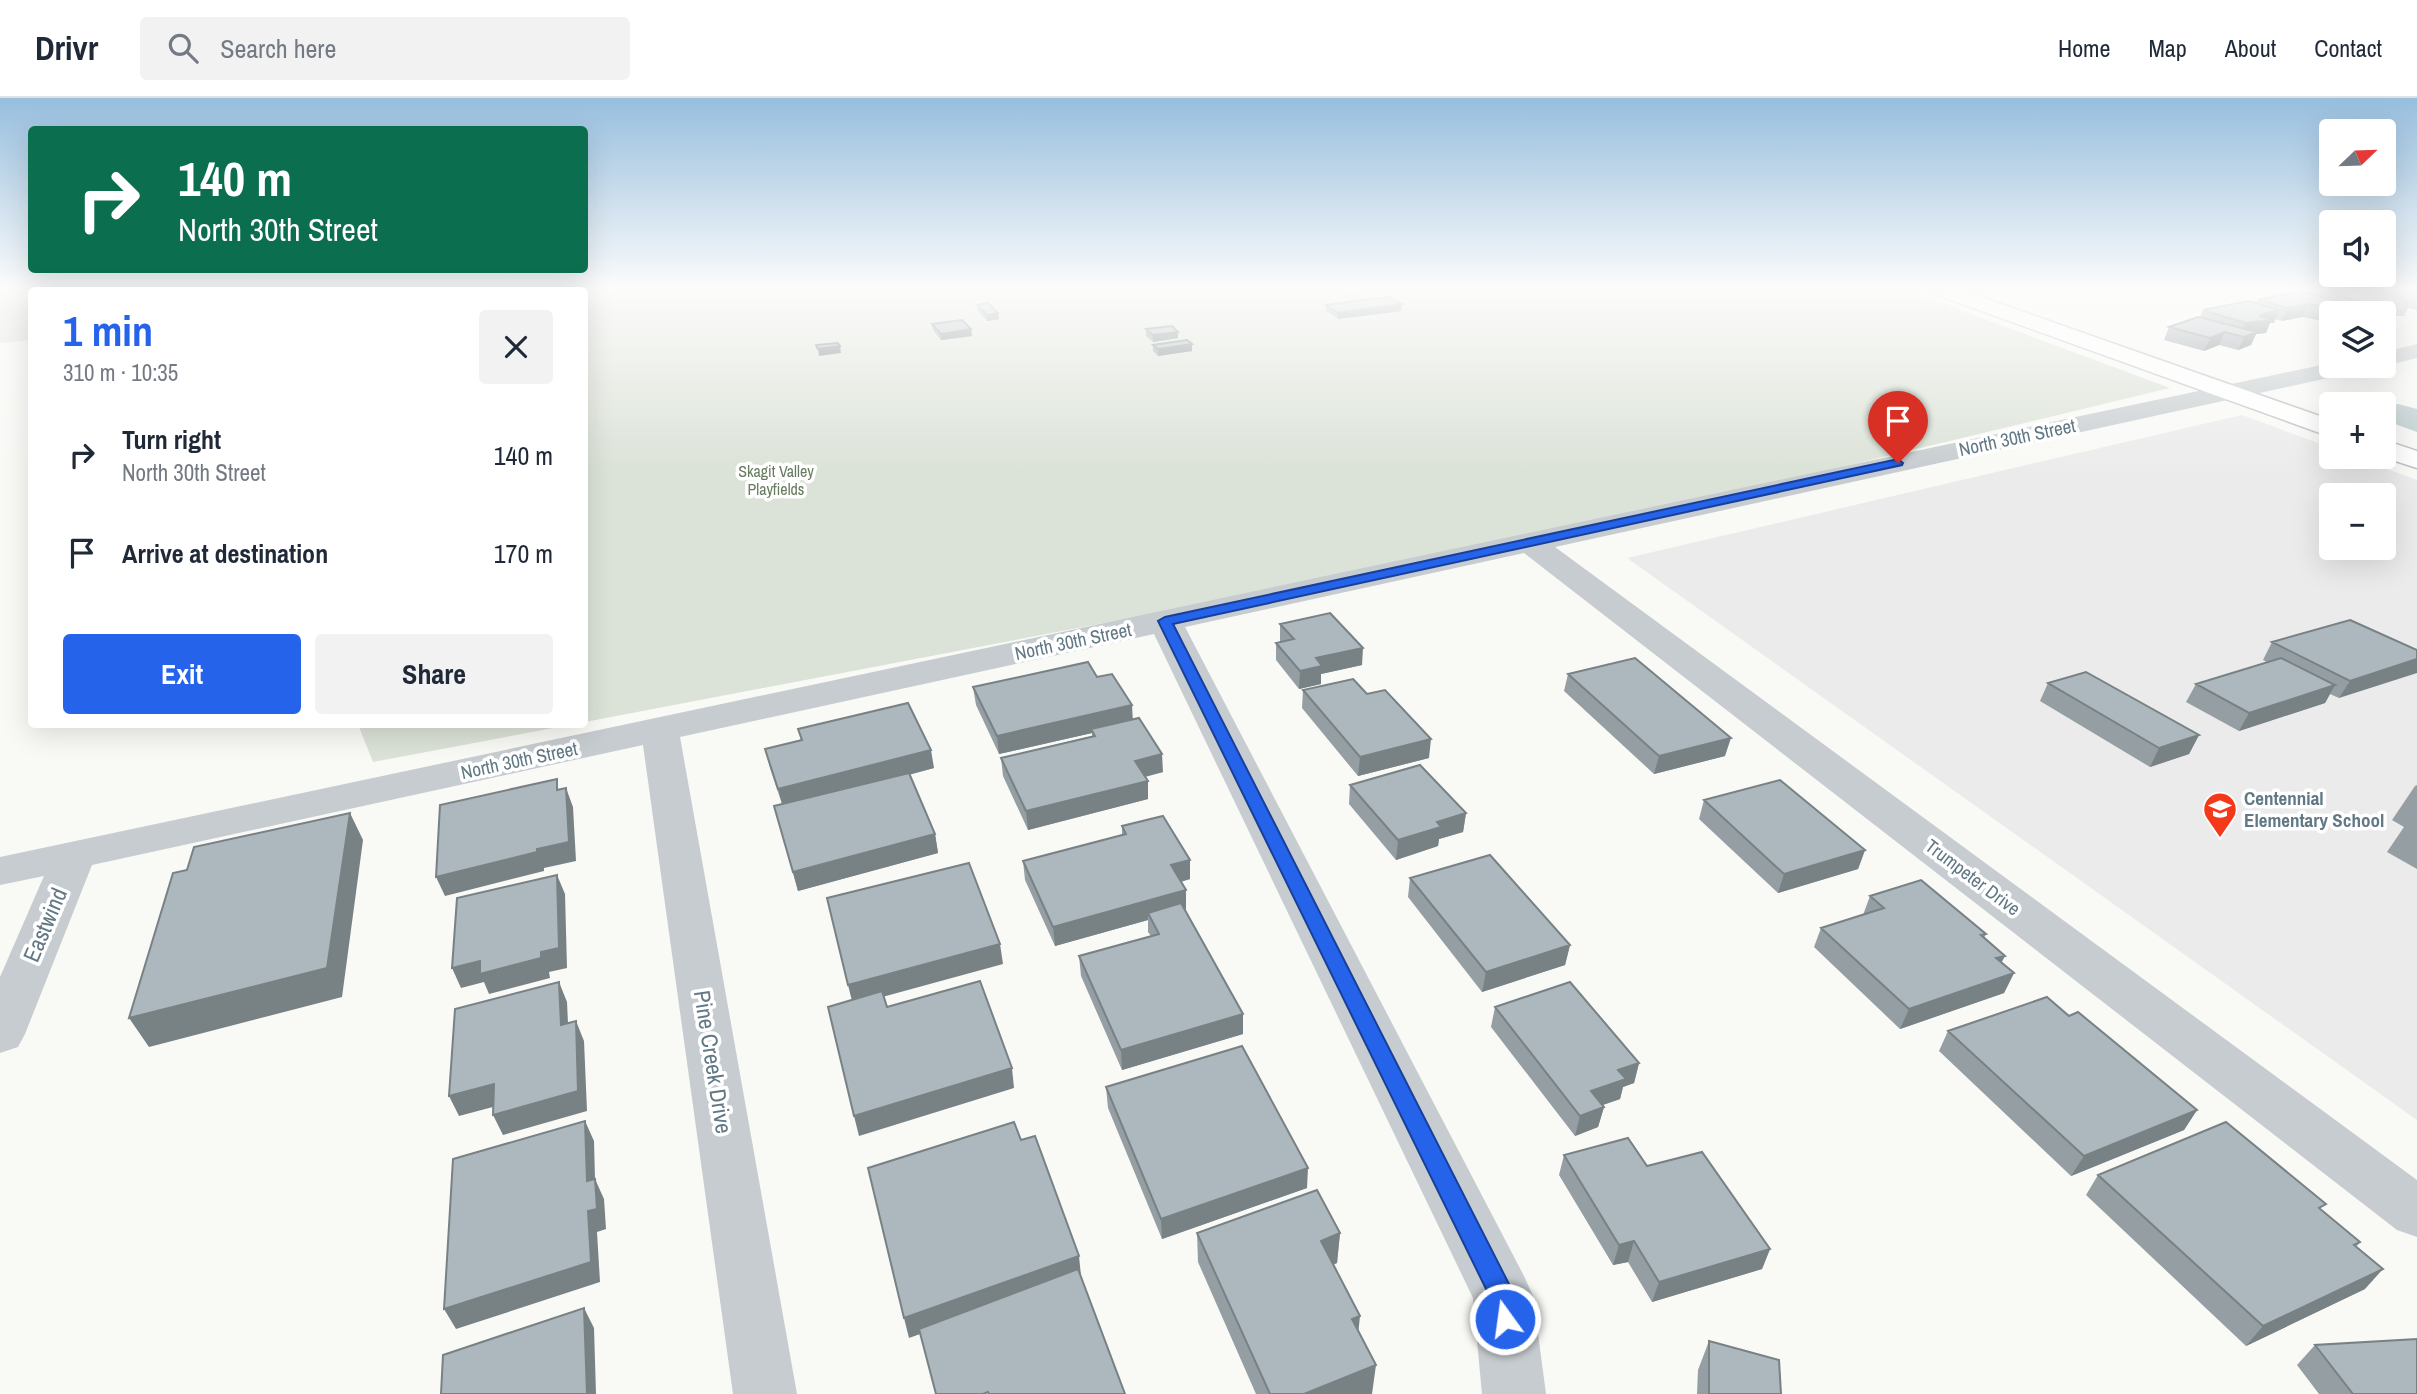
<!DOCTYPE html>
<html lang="en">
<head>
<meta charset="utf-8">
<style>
	body { margin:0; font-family:"Archivo Narrow",sans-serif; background:#f2f2f3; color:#1f2937; height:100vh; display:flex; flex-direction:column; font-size:26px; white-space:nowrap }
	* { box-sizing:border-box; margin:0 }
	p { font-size:23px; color:#747a83 }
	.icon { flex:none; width:38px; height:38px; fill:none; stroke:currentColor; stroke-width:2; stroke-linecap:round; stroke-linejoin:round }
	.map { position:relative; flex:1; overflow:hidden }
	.sheet { position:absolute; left:28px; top:189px; width:560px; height:441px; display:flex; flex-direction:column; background:#fff; border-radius:7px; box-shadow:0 7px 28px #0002 }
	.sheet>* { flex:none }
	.top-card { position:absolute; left:28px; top:28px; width:560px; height:147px; border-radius:7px; box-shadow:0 7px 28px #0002; background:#0b6e4f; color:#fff; overflow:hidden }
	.needle { width:46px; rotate:67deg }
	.controls { position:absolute; left:2319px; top:21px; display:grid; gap:14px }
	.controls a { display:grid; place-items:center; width:77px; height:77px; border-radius:7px; background:#fff; box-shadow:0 7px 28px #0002; font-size:35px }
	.pin { position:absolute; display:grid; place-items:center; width:60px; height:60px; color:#fff; margin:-72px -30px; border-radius:50% 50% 50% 0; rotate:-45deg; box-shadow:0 0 7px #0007 }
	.pin .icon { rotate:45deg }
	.me { position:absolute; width:77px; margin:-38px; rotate:346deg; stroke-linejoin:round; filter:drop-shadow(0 0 5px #0008) }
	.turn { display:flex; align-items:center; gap:24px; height:147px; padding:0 35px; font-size:32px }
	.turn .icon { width:91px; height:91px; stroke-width:2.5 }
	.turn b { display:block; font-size:49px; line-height:60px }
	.round { display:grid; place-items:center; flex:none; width:74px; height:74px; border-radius:7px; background:#f2f2f3 }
	.summary { display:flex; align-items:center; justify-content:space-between; height:119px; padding:0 35px }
	h1 { font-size:42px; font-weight:800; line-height:52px; color:#2563eb }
	.primary-button { display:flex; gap:14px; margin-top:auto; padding:14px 35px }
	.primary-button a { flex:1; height:80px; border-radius:7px; background:#2563eb; color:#fff; font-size:28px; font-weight:800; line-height:80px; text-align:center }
	.primary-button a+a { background:#f2f2f3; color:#1f2937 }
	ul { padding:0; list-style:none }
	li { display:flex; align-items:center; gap:21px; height:98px; padding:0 35px }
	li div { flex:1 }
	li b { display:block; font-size:26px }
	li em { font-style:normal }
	header { display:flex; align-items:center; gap:42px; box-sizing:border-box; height:98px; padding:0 35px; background:#fff; border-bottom:2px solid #e0e1e3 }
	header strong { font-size:33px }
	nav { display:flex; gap:38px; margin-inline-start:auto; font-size:24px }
	.search { width:490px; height:63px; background:#f2f2f3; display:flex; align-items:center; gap:18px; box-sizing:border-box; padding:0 24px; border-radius:7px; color:#747a83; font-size:26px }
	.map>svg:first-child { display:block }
	.built { fill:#eaebea; fill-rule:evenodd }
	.green { fill:#dbe2d7 }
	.water { fill:#bdcccf }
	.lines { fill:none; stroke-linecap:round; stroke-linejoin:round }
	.secondary-casing { stroke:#b8c0c4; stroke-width:3 }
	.lane { fill:#c6cccf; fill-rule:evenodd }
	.street { fill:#c6cccf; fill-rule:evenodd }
	.secondary { fill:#fff; fill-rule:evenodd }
	.wall { fill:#949ea3 }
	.shaded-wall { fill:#788184 }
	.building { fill:#acb8bd; stroke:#788184; stroke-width:2 }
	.route { fill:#2563eb; stroke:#184099; stroke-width:2 }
	.labels { text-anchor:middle; stroke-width:7; stroke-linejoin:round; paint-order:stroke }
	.far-park-label { font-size:16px; fill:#687b61; stroke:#fff }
	.street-label { font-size:19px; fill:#617885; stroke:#fff }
	.poi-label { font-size:19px; font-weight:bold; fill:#617885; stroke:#fff; text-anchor:start }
	.near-street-label { font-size:23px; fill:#617885; stroke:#fff }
</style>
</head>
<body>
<header>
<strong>Drivr</strong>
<div class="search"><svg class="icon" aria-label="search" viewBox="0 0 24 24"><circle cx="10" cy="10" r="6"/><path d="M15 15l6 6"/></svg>Search here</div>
<nav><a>Home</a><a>Map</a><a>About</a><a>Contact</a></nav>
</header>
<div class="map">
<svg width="2417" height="1296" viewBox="0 0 2417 1296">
	<rect width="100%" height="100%" fill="#f9f9f6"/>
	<path class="built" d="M2242,317L2331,350V359H2355L2417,382V1022L1627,460ZM2331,397H2384V450H2331Z"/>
	<path class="green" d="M0,193H31V242L0,245Z
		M585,193H1909L2170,290L1529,444L585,624Z
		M361,627V626L569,627L373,664L359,629Z"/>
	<path class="water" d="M2398,306L2417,311V334L2384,322V307Z"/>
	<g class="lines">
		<g class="secondary-casing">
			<path id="secondary" d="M1934,193H1964L2331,322V339L1937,197Z
				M2384,342L2417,353V370L2383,359Z"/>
		</g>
		<path class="lane" d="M1344,193H1357L1362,201L1360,204H1350Z"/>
		<path class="street" d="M2417,246V260L2384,268H2383L2384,254Z
			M2331,265V268H2363L2359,273L2351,275L1555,449L2417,1082V1139L2397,1132L1524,455L1185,529L1524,1178L1533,1198L1546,1296H1482L1473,1200L1154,536L680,639L797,1296H733L643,647L92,767L25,936L18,949L0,955V879L44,778L0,787V759Z"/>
		<use href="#secondary" class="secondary"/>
	</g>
	<path class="wall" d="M2322,193H2417V212L2408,210L2404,218H2393L2392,221H2384V215H2351L2342,212L2340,215H2331V220L2323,223L2302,219L2282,223L2275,221L2274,225H2270L2266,235L2256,236L2251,247L2238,252L2219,247L2204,253L2164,242L2169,229L2200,219L2203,212L2256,205L2258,202L2320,198Z
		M977,207L999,221L987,223L978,213Z
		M1326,207L1401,213L1338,221L1326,213Z
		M932,226L972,238L941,242L933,232Z
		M1146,231L1178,234V240L1153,244L1146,238Z
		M1192,246V253L1158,258L1153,253V247Z
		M1280,526L1362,567L1321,576V586L1299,591L1276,562V545L1281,544L1280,543Z
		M2272,544L2417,552L2339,600L2330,596L2325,605L2239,633L2186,604L2196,586L2267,564L2263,562Z
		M1568,576L1725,658L1654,676L1564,593Z
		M1097,579L1133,621L1163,674L1145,679L1148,683V701L1028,732L1003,678L1001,660L1092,638V635L999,656L976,607L973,589Z
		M2048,585L2199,637L2189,656L2150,669L2040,603Z
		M1303,592L1367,596L1429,660L1358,678L1302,610Z
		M798,631L934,670L909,677L935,736L938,755L798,793L774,708L782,706L770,670L765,651L801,643Z
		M1350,687L1466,715L1463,734L1439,741L1438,748L1396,762L1349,706Z
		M2417,687V771L2387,754L2404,729L2392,722L2415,688Z
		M1704,702L1865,752L1858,771L1778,795L1699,721Z
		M1122,728L1190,781L1181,784L1186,811H1185L1243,936L1122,972L1081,878L1079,858L1151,838L1148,834V822L1055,848L1025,782L1023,763L1122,737Z
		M1410,780L1570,847L1565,867L1482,894L1408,799Z
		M1870,798L1986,836L1984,840L2001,865L2014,875L2004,895L1900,931L1814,849L1821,830L1863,817Z
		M1495,909L1639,965L1634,985L1623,989L1620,1001L1602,1007L1604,1009L1598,1029L1575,1038L1491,929Z
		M2069,918L2197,1012L2184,1032L2071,1078L1939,953L1948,933Z
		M1106,989L1307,1090L1162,1141L1108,1010Z
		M1564,1057L1647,1068L1770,1151L1762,1171L1652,1204L1628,1164L1613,1167L1559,1077Z
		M2098,1077L2321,1112L2360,1144L2356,1149L2365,1191L2246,1248L2086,1097Z
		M1197,1135H1340L1337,1165L1334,1166L1359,1234L1372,1296H1256L1198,1164Z
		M1709,1243L1781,1296H1697L1698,1272Z
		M2315,1247L2417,1296H2319L2297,1267Z"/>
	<path class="shaded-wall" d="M2345,205L2340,215H2331V220L2323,223L2329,210Z
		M1402,206L1401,213L1338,221V215Z
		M2308,206L2302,219L2282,223L2288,210Z
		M2279,212L2274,225H2270L2266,235L2256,236L2251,247L2238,252L2244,239L2239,238L2245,225L2266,215Z
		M998,215L999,221L987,223V217Z
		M971,231L972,238L941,242V236Z
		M1178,234V240L1153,244V237Z
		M2225,234L2219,247L2204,253L2210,240Z
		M1192,246V253L1158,258V251Z
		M840,248L841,255L819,258L818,251Z
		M1363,550L1362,567L1321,576V586L1299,591L1300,573L1316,560Z
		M2417,561V575L2339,600L2350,583Z
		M2335,587L2325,605L2239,633L2249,615Z
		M1132,607L1133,625L1091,631L1092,635L999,656L997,638Z
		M2199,637L2189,656L2150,669L2159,650Z
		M1731,640L1725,658L1654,676L1659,658Z
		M1431,641L1429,660L1358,678L1360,659Z
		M931,652L934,670L783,709L778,691Z
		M1162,656L1163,674L1136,681L1135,663Z
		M1148,683V701L1028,732L1026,713Z
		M566,690L573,709L576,763L544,770V773L445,798L436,779L537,751Z
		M350,715L363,742L342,899L149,949L129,920Z
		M1466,715L1463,734L1439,741L1438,748L1396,762L1398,742L1437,724Z
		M935,736L938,755L798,793L793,774Z
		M1865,752L1858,771L1778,795L1784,776Z
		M1190,762V781L1171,786V767Z
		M557,777L565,796L567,870L549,874L550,880L489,896L484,884L461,890L452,870L480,863L541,854Z
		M1186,792V811L1151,821L1148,815V822L1055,848L1053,829Z
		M1000,846L1003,866L853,907L848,887Z
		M1570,847L1565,867L1482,894L1486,874Z
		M2005,858L1995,877L1996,860Z
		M2014,875L2004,895L1900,931L1909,911Z
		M559,884L567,904L569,946L561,927Z
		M1243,916V936L1122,972L1121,952Z
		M576,923L584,943L587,1013L503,1037L493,1017Z
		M1639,965L1634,985L1623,989L1620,1001L1586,1013L1591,993L1618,972Z
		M1012,970L1014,990L859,1038L854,1018Z
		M494,986L504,1006L459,1018L449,998Z
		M1604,1009L1598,1029L1575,1038L1580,1018Z
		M2197,1012L2184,1032L2071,1078L2084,1058Z
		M585,1023L594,1043L595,1081L604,1101L606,1131L597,1134L600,1184L456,1231L444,1211L588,1113Z
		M1308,1070L1307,1090L1162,1141L1161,1121Z
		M1340,1135L1337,1165L1319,1172L1321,1143Z
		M1634,1143L1628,1164L1613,1167L1619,1147Z
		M1770,1151L1762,1171L1652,1204L1659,1184Z
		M1079,1158L1081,1178L909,1240L904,1220Z
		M2383,1171L2365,1191L2246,1248L2263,1228Z
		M584,1210L594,1230L596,1296H587Z
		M1360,1218L1357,1247L1352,1221Z
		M1376,1267L1372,1296H1304Z"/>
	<path class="building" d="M2300,193H2302L2345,205L2329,210L2308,206L2288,210L2258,202Z
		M2331,193H2378L2410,205L2391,206L2398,209L2374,210Z
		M2392,193H2417V198Z
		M1389,199L1402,206L1338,215L1326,207Z
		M2248,203L2279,212L2266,215L2269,216L2259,218L2272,222L2245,225L2203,212Z
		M988,205L998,215L987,217L977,207Z
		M2198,219L2257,234L2244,239L2225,234L2210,240L2169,229Z
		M962,222L971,231L941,236L932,226Z
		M1172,228L1178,234L1153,237L1146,231Z
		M1187,242L1192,246L1158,251L1153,247Z
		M838,245L840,248L818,251L816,247Z
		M1330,515L1363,550L1316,560L1322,568L1300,573L1276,545L1294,541L1280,526Z
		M2350,522L2417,552V561L2350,583L2272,544Z
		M1635,560L1731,640L1659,658L1568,576Z
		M2281,560L2335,587L2249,615L2196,586Z
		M1088,564L1097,579L1112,576L1132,607L997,638L973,589Z
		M2086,574L2199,637L2159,650L2048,585Z
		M1353,581L1367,596L1385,592L1431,641L1360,659L1303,592Z
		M908,605L931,652L778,691L765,651L802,642L798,631Z
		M1139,620L1162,656L1135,663L1148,683L1026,713L1001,660L1095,638L1091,631Z
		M1420,667L1466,715L1437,724L1441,729L1398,742L1350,687Z
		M909,675L935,736L793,774L774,708Z
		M557,681V692L566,690L569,744L537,751V754L436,779L440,707Z
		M1780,682L1865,752L1784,776L1704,702Z
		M350,715L327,870L129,920L173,775L187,772L194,749Z
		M1163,718L1190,762L1171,767L1186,792L1053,829L1023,763L1126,736L1122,728Z
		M1490,757L1570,847L1486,874L1410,780Z
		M969,765L1000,846L848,887L827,800Z
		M557,777L559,850L541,854V860L480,876V863L452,870L457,800Z
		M1921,782L1986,836L1981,837L2005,858L1996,860L2014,875L1909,911L1821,830L1884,810L1870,798Z
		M1181,805L1243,916L1121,952L1079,858L1159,836L1148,815Z
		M980,883L1012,970L854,1018L828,909L882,893L887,909Z
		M559,884L561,927L576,923L578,993L493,1017L494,986L449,998L455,911Z
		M1570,884L1639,965L1618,972L1626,981L1591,993L1604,1009L1580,1018L1495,909Z
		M2047,899L2069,918L2078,914L2197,1012L2084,1058L1948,933Z
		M1242,948L1308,1070L1161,1121L1106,989Z
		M585,1023L587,1083L595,1081L597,1111L588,1113L591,1164L444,1211L453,1061Z
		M1014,1024L1021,1042L1035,1038L1079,1158L904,1220L868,1070Z
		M2226,1024L2326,1106L2319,1110L2360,1144L2354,1147L2383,1171L2263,1228L2098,1077Z
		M1628,1040L1647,1068L1702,1054L1770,1151L1659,1184L1634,1143L1619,1147L1564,1057Z
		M1317,1092L1340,1135L1321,1143L1360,1218L1352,1221L1376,1267L1304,1296H1270L1197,1135Z
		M1078,1171L1125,1296H989L988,1294L983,1296H936L919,1231Z
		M584,1210L587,1296H441L443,1257Z
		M2417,1241V1296H2353L2315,1247Z
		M1709,1243L1779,1262L1781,1296H1709Z"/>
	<linearGradient id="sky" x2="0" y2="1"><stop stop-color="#97bede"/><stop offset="0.51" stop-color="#fcfcfb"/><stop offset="1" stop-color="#fcfcfb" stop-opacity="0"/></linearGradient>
	<rect width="2417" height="375" fill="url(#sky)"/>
	<path class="route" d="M1898,361L1903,365L1902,367L1173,526L1511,1190L1518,1221L1514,1229L1505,1233L1496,1229L1490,1199L1158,523L1165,519Z"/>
	<defs>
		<g id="school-pin" transform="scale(1.75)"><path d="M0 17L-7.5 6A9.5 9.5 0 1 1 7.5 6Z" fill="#f4391b" stroke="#fff"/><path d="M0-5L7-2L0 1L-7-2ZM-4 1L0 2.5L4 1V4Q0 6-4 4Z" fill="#fff"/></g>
	</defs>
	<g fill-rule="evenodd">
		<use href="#school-pin" x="2220" y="711"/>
	</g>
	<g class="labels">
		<g class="far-park-label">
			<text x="776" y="379">Skagit Valley<tspan x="776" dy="18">Playfields</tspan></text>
		</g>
		<g class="street-label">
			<text transform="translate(2017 339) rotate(-12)" y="7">North 30th Street</text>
			<text transform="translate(1073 543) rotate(-12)" y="7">North 30th Street</text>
			<text transform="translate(519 662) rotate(-12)" y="7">North 30th Street</text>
			<text transform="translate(1973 779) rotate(37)" y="7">Trumpeter Drive</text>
		</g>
		<g class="poi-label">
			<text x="2244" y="707">Centennial<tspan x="2244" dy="22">Elementary School</tspan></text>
		</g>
		<g class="near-street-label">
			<text transform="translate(45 827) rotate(-67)" y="8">Eastwind</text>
			<text transform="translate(713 964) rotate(81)" y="8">Pine Creek Drive</text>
		</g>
	</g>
</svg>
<div class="controls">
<a><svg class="needle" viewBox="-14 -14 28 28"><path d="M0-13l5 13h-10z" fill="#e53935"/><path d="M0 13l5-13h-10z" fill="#747a83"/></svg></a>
<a><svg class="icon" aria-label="sound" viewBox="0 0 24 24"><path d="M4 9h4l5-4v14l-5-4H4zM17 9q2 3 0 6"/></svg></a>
<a><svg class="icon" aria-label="layers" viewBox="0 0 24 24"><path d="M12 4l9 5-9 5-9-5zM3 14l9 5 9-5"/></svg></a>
<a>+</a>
<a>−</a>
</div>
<div class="pin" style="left:1898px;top:365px;background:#d93025"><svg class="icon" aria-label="arrive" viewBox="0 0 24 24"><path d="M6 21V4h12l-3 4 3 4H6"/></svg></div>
<svg class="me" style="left:1505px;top:1221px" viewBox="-20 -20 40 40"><circle r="17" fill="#2563eb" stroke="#fff" stroke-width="3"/><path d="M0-11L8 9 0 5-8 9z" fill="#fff"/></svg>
<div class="top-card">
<div class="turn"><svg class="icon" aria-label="right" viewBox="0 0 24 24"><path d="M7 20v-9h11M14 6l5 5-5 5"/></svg><div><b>140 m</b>North 30th Street</div></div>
</div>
<section class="sheet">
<div class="summary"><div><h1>1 min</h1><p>310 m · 10:35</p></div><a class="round"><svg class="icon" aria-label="close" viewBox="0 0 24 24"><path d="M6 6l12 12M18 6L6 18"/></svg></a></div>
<ul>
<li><svg class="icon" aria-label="right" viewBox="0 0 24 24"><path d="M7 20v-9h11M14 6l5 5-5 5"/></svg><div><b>Turn right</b><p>North 30th Street</p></div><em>140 m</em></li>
<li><svg class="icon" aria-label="arrive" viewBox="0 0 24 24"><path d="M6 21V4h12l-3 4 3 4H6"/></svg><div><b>Arrive at destination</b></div><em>170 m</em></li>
</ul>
<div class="primary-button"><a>Exit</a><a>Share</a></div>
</section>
</div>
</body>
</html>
